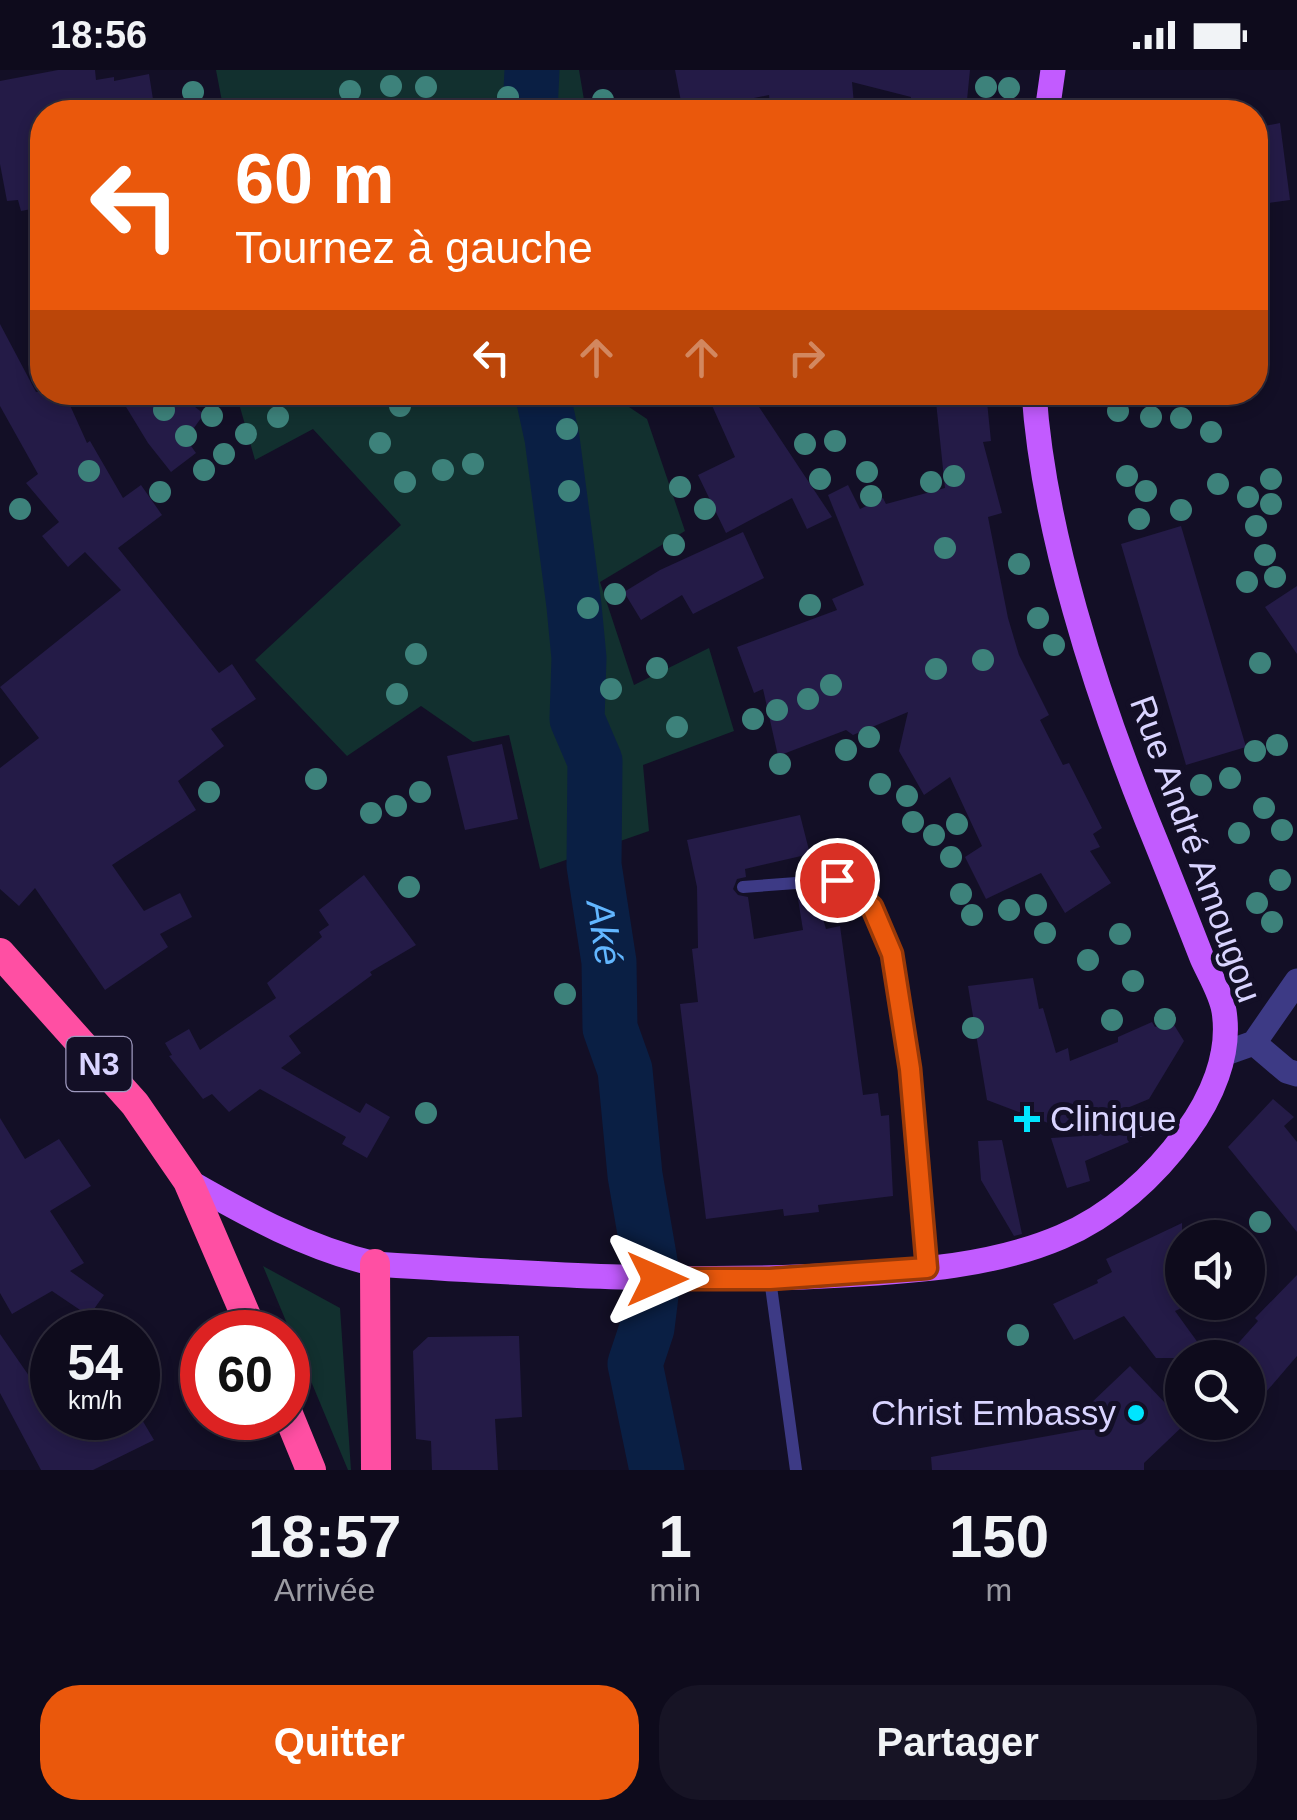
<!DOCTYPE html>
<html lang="fr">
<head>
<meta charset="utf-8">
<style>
	body { margin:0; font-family:Arial,sans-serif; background:#171425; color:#f1f3f6; height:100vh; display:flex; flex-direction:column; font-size:38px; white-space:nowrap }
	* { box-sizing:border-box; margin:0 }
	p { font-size:32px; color:#9b9ba3 }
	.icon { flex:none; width:55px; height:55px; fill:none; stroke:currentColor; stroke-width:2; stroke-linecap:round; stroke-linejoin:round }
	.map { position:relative; height:1400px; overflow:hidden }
	.side { display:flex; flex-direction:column; background:#0e0b1c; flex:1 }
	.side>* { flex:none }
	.banner { position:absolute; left:30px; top:30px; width:1238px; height:305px; border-radius:40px; box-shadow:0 5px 15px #0003,0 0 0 2px #2e2b3b; background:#ea580c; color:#fff; overflow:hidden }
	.fabs { position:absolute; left:1165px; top:1150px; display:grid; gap:20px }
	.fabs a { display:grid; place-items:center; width:100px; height:100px; border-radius:50%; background:#0e0b1c; box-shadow:0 5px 15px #0003,0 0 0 2px #2e2b3b; font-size:50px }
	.speed { position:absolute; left:30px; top:1240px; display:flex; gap:20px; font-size:50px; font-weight:700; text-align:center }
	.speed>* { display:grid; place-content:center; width:130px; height:130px; border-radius:50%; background:#0e0b1c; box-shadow:0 5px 15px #0003,0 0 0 2px #2e2b3b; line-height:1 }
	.speed small { font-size:25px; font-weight:400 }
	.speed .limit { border:15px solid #d22; background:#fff; color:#111 }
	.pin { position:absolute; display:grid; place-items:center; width:85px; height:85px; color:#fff; margin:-42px; border:5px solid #fff; border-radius:50%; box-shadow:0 2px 10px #0007 }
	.me { position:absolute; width:110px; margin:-55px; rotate:90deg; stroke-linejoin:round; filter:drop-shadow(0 0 8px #0008) }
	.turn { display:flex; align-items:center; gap:35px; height:210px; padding:0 40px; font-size:45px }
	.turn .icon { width:130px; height:130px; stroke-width:2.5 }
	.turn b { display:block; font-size:70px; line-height:85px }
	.lanes { display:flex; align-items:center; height:95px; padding:0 40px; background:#0003; justify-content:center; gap:50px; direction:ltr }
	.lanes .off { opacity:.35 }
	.eta { display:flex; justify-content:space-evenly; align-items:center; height:170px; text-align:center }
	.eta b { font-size:60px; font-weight:700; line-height:70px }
	.action { display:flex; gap:20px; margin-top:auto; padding:20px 40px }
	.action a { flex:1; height:115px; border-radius:40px; background:#ea580c; color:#fff; font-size:40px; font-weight:700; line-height:115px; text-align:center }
	.action a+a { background:#171425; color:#f1f3f6 }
	.status { display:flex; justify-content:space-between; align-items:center; height:70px; padding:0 50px; background:#0e0b1c; direction:ltr }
	.status svg { height:28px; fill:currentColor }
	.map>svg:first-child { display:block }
	.green { fill:#12302f }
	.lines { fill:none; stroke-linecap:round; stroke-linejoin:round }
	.river { stroke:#0a1f44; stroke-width:55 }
	.building { fill:#241b47 }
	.lane { stroke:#3d3a85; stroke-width:12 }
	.street { stroke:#3d3a85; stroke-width:25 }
	.primary { stroke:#c25bff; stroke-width:25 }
	.highway { stroke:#ff4fa3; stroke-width:30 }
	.tree { fill:#3d827b }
	.route-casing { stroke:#983908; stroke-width:25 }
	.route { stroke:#ea580c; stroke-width:18 }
	.poi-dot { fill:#00e5ff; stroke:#130f26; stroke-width:4 }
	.labels { text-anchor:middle; stroke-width:10; stroke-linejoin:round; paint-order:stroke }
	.shield { fill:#130f26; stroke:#9e99be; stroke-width:2.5 }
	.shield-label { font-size:32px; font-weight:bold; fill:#d9d4ff }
	.street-label { font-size:35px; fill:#d9d4ff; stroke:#130f26 }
	.poi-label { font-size:35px; fill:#d9d4ff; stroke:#130f26; text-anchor:start }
	.water-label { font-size:38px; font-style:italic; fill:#62b6ff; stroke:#130f26 }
</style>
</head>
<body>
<div class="status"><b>18:56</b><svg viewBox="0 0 49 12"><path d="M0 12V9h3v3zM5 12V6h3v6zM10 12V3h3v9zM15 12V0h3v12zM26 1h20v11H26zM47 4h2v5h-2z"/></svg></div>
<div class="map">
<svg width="1297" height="1400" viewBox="0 0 1297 1400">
	<rect width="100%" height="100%" fill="#130f26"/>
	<path class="green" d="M216,0H579L586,42H224Z
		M236,323H608L647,349L685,461L600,512L634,615L709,578L734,661L643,695L649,761L540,799L509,665L473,672L421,636L347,686L255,590L401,455L313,359L255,390Z
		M263,1196L340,1238L351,1400H348Z"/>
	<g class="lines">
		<g class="river">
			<path d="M530,42L532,0"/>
			<path id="s1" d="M542,322L552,368L574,536L579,588L577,649L595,691L594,795L609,892L610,958L625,1000L635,1105L653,1209L647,1258L635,1294L657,1400"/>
		</g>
	</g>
	<path class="building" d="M58,0H95L96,10L114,7V11L149,4L155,42H42V137L21,141L18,130L7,131L0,94V11Z
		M675,0H970L966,40L910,33L911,27L852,12L854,34L826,36V42H771L769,25L683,42Z
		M1280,53L1290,130L1255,135V58Z
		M0,254L36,322H64L87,373L90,371L123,428L141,415L162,445L118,478L219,603L232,594L256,629L211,659L224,676L178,711L196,740L112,795L144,841L180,823L192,847L160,864L168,877L105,920L35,818L19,836L0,819V698L39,668L0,617L121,520L85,482L68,497L42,466L59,452L26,413L38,404L0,336Z
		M117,322H176L204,344L186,369L196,383L171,402L148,373Z
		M706,322H749L832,447L807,459L792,428L726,463L698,405L735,387Z
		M935,322H986L991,371L983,372L1002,443L988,447L1008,548L1019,585L1049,645L1040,650L1063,695L1069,693L1102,758L1093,764L1100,777L1090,781L1111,813L1065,843L1041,803L986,829L965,787L982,776L950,707L924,725L899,681L908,642L853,665L846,660L778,686L763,619L754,623L737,577L837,540L832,529L864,515L828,425L848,415L860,439L883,428L886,434L945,418Z
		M1181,456L1246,677L1186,695L1121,474Z
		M743,462L764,508L693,544L682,525L641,550L624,522L660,500Z
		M1297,516V584L1265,537Z
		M502,674L518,749L465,760L447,686Z
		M800,745L810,784L745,799L746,807L737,809L733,819L738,825L748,827L754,869L803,860L797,823L815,822L826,859L840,856L863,1025L878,1023L881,1046L889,1045L893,1126L818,1135L819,1142L784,1146L783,1139L706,1149L680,934L698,932L692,879L698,878L697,817L687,770Z
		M364,805L416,875L370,902L372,905L289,966L301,983L281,998L360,1043L366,1033L390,1047L367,1088L342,1074L346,1067L260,1019L229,1042L212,1024L203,1029L169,986L172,985L165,973L189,959L200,980L276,928L267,913L322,867L319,862L329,855L319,840Z
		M1033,908L1039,939L1043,938L1056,983L1068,978L1070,991L1118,972V967L1152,952L1155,957L1171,950L1184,971L1149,1029L1103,1048L1111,1065L1143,1066L1085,1091L1090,1111L1067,1118L1051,1068L1083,1066L987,1030L968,916Z
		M1273,1029L1294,1047L1284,1056L1297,1072V1162L1228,1077Z
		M0,1048L25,1089L59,1069L91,1116L50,1141L84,1193L70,1201L104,1225L89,1246L52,1221L12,1244L0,1223Z
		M1002,1070L1022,1164L1014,1166L981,1110L978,1071Z
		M1182,1153V1232L1190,1234L1175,1241L1209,1288H1156L1124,1246L1074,1270L1053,1234L1098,1213L1097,1210L1112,1202L1106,1189Z
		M1297,1205V1286L1248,1343V1288H1225L1258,1251L1255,1248Z
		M0,1264L52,1339V1348H141L154,1370L93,1400H41L0,1323Z
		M519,1266L522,1347L495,1349L498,1400H432L431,1371L416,1369L413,1281L428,1267Z
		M1130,1296L1185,1354L1144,1393V1400H932L931,1387L1109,1355L1089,1335Z"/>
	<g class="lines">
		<path class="lane" d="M743,817L837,810L872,837L893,884L910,999L927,1198
			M770,1209L796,1400"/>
		<path class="street" d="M1254,973L1287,1001L1297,1004
			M1223,984L1254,973L1297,911"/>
		<path class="primary" d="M1047,42L1053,0
			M188,1111C249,1146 307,1178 375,1194C532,1204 687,1214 843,1205C916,1201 993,1196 1061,1167C1111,1146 1155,1106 1186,1063C1211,1029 1231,985 1224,941C1221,923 1209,904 1202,888C1184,842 1166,796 1147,750C1096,623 1043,459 1034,322"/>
		<path class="highway" d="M0,883L135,1034L188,1111L253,1262
			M375,1194L376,1400
			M288,1344L311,1400"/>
	</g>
	<g class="tree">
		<circle cx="391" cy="16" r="11"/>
		<circle cx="426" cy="17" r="11"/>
		<circle cx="986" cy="17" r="11"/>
		<circle cx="1009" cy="18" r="11"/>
		<circle cx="350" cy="21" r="11"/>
		<circle cx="193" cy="22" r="11"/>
		<circle cx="508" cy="27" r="11"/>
		<circle cx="603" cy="30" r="11"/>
		<circle cx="400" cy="336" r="11"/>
		<circle cx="164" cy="340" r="11"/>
		<circle cx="1118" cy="341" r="11"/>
		<circle cx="212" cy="346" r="11"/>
		<circle cx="278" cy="347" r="11"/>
		<circle cx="1151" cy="347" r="11"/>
		<circle cx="1181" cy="348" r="11"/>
		<circle cx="567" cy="359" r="11"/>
		<circle cx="1211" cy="362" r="11"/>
		<circle cx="246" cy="364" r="11"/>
		<circle cx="186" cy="366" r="11"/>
		<circle cx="835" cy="371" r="11"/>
		<circle cx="380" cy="373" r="11"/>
		<circle cx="805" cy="374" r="11"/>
		<circle cx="224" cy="384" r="11"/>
		<circle cx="473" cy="394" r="11"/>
		<circle cx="204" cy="400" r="11"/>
		<circle cx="443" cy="400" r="11"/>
		<circle cx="89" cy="401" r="11"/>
		<circle cx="867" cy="402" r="11"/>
		<circle cx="954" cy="406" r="11"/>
		<circle cx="1127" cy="406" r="11"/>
		<circle cx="820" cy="409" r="11"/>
		<circle cx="1271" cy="409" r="11"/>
		<circle cx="405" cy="412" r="11"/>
		<circle cx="931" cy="412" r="11"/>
		<circle cx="1218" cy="414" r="11"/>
		<circle cx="680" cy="417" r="11"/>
		<circle cx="569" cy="421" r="11"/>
		<circle cx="1146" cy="421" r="11"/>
		<circle cx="160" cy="422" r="11"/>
		<circle cx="871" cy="426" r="11"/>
		<circle cx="1248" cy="427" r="11"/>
		<circle cx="1271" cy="434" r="11"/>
		<circle cx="20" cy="439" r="11"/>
		<circle cx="705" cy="439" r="11"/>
		<circle cx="1181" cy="440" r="11"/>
		<circle cx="1139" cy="449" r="11"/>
		<circle cx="1256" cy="456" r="11"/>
		<circle cx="674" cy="475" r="11"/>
		<circle cx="945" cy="478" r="11"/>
		<circle cx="1265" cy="485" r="11"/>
		<circle cx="1019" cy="494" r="11"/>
		<circle cx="1275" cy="507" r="11"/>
		<circle cx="1247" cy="512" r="11"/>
		<circle cx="615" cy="524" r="11"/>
		<circle cx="810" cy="535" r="11"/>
		<circle cx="588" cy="538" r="11"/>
		<circle cx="1038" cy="548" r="11"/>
		<circle cx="1054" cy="575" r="11"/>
		<circle cx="416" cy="584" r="11"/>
		<circle cx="983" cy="590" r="11"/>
		<circle cx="1260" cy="593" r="11"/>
		<circle cx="657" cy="598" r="11"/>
		<circle cx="936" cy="599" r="11"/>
		<circle cx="831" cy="615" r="11"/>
		<circle cx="611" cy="619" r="11"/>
		<circle cx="397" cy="624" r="11"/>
		<circle cx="808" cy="629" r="11"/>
		<circle cx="777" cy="640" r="11"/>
		<circle cx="753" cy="649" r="11"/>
		<circle cx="677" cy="657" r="11"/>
		<circle cx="869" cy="667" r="11"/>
		<circle cx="1277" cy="675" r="11"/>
		<circle cx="846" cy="680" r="11"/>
		<circle cx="1255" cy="681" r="11"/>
		<circle cx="780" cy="694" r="11"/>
		<circle cx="1230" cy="708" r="11"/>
		<circle cx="316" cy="709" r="11"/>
		<circle cx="880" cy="714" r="11"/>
		<circle cx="1201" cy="715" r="11"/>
		<circle cx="209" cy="722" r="11"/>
		<circle cx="420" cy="722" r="11"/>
		<circle cx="907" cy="726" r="11"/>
		<circle cx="396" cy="736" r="11"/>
		<circle cx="1264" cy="738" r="11"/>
		<circle cx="371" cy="743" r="11"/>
		<circle cx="913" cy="752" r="11"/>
		<circle cx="957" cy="754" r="11"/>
		<circle cx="1282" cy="760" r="11"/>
		<circle cx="1239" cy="763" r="11"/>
		<circle cx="934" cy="765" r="11"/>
		<circle cx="951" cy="787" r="11"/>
		<circle cx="1280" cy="810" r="11"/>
		<circle cx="409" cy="817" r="11"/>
		<circle cx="961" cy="824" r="11"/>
		<circle cx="1257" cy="833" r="11"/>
		<circle cx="1036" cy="835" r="11"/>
		<circle cx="1009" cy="840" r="11"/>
		<circle cx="972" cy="845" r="11"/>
		<circle cx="1272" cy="852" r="11"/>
		<circle cx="1045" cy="863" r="11"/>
		<circle cx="1120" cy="864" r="11"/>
		<circle cx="1088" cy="890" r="11"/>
		<circle cx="1133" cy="911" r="11"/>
		<circle cx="565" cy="924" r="11"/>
		<circle cx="1165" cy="949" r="11"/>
		<circle cx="1112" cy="950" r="11"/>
		<circle cx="973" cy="958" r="11"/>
		<circle cx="426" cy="1043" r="11"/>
		<circle cx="1260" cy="1152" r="11"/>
		<circle cx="1018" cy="1265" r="11"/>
	</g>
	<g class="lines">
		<g class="route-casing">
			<path id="route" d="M657,1209H770L927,1198L910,999L892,884L872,837L837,810"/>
		</g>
		<use href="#route" class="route"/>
	</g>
	<g class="poi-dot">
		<path d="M1022 1034h10v10h10v10h-10v10h-10v-10h-10v-10h10z"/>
		<circle cx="1136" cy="1343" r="10"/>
	</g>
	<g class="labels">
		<rect class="shield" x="66.5" y="967" width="65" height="54" rx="8"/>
		<g class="shield-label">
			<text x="99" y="1005">N3</text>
		</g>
		<g class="street-label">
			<text transform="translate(1196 779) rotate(70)" y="12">Rue André Amougou</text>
		</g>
		<g class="poi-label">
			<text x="1050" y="1061">Clinique</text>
			<text x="1116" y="1355" text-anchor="end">Christ Embassy</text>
		</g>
		<g class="water-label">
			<text dy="13" stroke="none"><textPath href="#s1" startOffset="548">Aké</textPath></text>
		</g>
	</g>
</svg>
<div class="fabs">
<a><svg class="icon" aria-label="sound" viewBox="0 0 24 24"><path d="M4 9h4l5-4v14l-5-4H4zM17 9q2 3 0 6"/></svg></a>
<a><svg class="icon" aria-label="search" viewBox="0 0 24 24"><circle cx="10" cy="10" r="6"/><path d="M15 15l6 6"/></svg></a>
</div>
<div class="speed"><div>54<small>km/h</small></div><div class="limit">60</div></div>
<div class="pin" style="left:837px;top:810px;background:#d93025"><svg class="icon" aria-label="arrive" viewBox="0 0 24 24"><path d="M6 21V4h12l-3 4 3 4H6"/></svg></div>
<svg class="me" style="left:657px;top:1209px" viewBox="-20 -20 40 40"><path d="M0-17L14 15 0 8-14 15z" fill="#ea580c" stroke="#fff" stroke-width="4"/></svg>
<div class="banner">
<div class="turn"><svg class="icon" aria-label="left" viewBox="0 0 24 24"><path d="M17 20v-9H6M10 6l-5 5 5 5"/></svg><div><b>60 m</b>Tournez à gauche</div></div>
<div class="lanes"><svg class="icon" aria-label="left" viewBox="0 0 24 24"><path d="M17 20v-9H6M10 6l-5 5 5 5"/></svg><svg class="icon off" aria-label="ahead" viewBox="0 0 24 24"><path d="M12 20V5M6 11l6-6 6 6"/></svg><svg class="icon off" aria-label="ahead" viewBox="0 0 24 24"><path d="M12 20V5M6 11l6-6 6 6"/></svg><svg class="icon off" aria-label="right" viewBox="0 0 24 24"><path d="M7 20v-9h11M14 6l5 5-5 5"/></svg></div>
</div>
</div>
<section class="side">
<div class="eta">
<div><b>18:57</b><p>Arrivée</p></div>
<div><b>1</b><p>min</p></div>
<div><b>150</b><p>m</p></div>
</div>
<div class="action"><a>Quitter</a><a>Partager</a></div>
</section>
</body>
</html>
